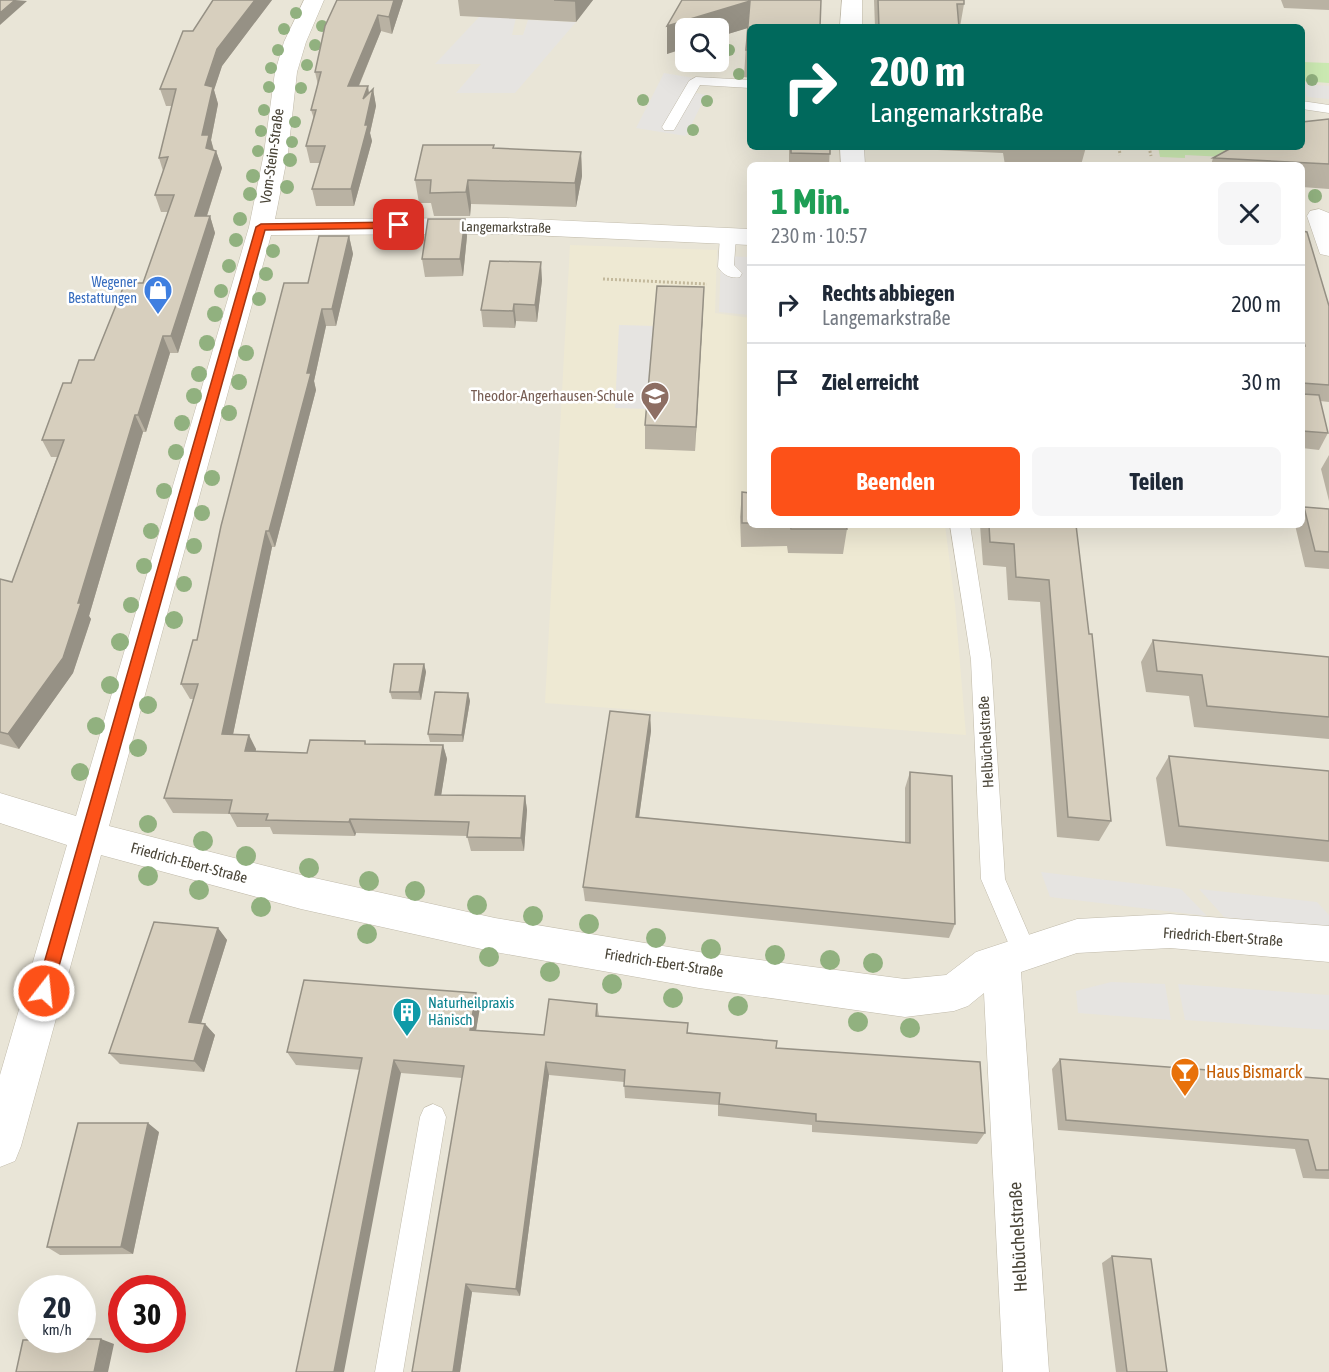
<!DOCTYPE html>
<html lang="de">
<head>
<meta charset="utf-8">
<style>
	body { margin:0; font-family:"Asap Condensed",sans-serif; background:#f6f6f7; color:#1f2937; height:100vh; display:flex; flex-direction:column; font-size:22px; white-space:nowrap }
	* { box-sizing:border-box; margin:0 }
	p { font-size:20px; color:#747a83 }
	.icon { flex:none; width:33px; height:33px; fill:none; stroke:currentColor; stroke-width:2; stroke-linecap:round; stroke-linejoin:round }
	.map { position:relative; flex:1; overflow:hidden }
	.drawer { position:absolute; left:747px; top:162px; width:558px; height:366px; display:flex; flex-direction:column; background:#fff; border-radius:9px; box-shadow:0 6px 24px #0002 }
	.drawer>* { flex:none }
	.guide { position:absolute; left:747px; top:24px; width:558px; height:126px; border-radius:9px; box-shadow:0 6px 24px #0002; background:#00695c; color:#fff; overflow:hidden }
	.tools { position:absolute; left:675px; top:18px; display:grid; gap:12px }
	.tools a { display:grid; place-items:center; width:54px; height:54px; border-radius:9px; background:#fff; box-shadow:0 6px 24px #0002; font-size:30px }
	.speed { position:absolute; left:18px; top:1275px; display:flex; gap:12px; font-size:30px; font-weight:700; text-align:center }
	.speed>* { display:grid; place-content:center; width:78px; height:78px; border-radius:50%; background:#fff; box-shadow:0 6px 24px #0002; line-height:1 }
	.speed small { font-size:15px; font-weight:400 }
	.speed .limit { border:9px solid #d22; background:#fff; color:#111 }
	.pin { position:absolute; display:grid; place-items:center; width:51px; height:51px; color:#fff; margin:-26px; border-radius:12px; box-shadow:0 3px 9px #0006 }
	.me { position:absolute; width:66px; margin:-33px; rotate:16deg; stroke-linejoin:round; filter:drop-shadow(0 0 4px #0008) }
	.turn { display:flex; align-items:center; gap:21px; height:126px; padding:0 24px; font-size:27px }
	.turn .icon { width:78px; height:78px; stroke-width:2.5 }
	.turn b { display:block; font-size:42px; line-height:51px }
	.round { display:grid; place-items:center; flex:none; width:63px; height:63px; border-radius:9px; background:#f6f6f7 }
	.headline { display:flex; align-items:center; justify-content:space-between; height:102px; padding:0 24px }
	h1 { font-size:36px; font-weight:700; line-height:45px; color:#1e9e55 }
	.button { display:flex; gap:12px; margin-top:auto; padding:12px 24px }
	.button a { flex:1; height:69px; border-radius:9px; background:#fd5118; color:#fff; font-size:24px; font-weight:700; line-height:69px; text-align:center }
	.button a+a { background:#f6f6f7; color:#1f2937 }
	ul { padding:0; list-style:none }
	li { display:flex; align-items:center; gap:18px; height:78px; padding:0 24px; border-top:2px solid #e0e1e3 }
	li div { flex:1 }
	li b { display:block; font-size:22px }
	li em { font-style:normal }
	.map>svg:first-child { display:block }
	.residential { fill:#e9e5d7; fill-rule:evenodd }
	.education { fill:#eee9d3 }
	.green { fill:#cbe9b2 }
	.parking { fill:#e6e4e1 }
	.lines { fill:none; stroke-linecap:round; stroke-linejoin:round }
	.lane-casing { stroke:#c1bbab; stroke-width:1 }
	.street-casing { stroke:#c1bbab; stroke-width:1 }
	.path { stroke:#c3b99c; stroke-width:3; stroke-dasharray:2 2; stroke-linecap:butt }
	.lane { fill:#fff; fill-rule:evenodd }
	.street { fill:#fff; fill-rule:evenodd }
	.tree { fill:#91b17f }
	.wall { fill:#b9b2a3 }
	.shaded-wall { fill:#969185 }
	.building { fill:#d7cfbe; stroke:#969185; stroke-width:1.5 }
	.route { fill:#fd5118; stroke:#a43510; stroke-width:1.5 }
	.labels { text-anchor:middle; stroke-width:5; stroke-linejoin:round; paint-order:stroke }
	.far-street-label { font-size:14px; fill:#494437; stroke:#fff }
	.far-shop-label { font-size:14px; fill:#366cbe; stroke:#fff; text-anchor:end }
	.street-label { font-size:15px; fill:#494437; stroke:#fff }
	.education-label { font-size:15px; fill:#785e54; stroke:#fff; text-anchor:end }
	.culture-label { font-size:15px; fill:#0d838f; stroke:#fff; text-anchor:start }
	.near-food-label { font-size:18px; fill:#c56008; stroke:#fff; text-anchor:start }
	.near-street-label { font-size:18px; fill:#494437; stroke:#fff }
</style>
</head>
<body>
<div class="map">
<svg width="1329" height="1372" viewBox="0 0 1329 1372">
	<rect width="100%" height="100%" fill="#f5f2e9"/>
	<path class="residential" d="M0,0H1329V1372H0ZM750,27H1302V147H750ZM686,28H718V62H686ZM750,165H1302V525H750ZM32,1288H82V1340H32ZM122,1288H172V1340H122Z"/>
	<path class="education" d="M570,245L717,250L715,313L750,318V525H945L955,604L966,735L545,703Z"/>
	<path class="green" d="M1302,62L1329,63V83L1302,81Z
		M1158,147H1286L1245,158L1185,155V158L1160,157Z"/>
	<path class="parking" d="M495,0H520L512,35H523L528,20L576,22L515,93H456L481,64H435Z
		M664,73L700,79L693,92L706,95L686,136L636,128Z
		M1303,84L1329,86V99L1307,97Z
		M721,256L750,257V315L719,312Z
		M619,325L656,326L648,409L615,408Z
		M1041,872L1181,889L1207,916L1050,897Z
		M1199,889L1317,902L1329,915V929L1224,917Z
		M1111,982L1165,984L1171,1020L1078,1013L1076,991Z
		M1178,984L1329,995V1030L1185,1020Z"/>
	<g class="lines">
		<g class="lane-casing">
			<path id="lane" d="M696,77L750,80V88L700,85L674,130H664L662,127L689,81Z
				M1302,101L1329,105V113L1302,109Z
				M728,231L736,236L734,265L742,273L740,277C731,279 723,275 718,267L720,236Z
				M950,525H970L991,660L1005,879L1037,953L1034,961L1025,964L1016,961L981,879L971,660Z
				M433,1104L442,1108L446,1117L403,1372H375L420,1117L424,1108Z"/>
		</g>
		<g class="street-casing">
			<path id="street" d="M304,0H324L306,42L297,72L288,153L275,219L506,218L750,229V245L506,234L271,235L109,826L301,875L495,918L699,952L905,979L946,975L976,952L1077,919L1170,914L1329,926V962L1170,948L1077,953L1021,972L1049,1372H1003L984,993L968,1006L954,1011L905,1017L699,988L495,952L301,909L101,855L21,1146L15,1161L0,1167V1075L67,845L0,823V793L76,816L249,227L264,153L275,72L284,42Z
				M842,0H862V27H840Z
				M840,147H864L865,165H841Z
				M1319,209L1329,213V256L1320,254L1307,216L1310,211Z"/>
		</g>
		<path class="path" d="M1119,147L1120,155
			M1149,147L1151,156
			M1176,147H1201
			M603,279L707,284"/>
		<use href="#lane" class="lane"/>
		<use href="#street" class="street"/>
	</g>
	<g class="tree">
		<circle cx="296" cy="13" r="6"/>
		<circle cx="322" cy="26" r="6"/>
		<circle cx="284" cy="29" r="6"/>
		<circle cx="315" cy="45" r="6"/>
		<circle cx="278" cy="50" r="6"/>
		<circle cx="729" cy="50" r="6"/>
		<circle cx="307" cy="65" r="6"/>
		<circle cx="271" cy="68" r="6"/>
		<circle cx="739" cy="74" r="6"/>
		<circle cx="1312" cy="80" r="6"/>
		<circle cx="269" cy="87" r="6"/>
		<circle cx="301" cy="88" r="6"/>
		<circle cx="643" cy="100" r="6"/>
		<circle cx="707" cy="101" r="6"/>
		<circle cx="264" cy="110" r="6"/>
		<circle cx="295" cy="122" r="6"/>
		<circle cx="693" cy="130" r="6"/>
		<circle cx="261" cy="131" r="6"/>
		<circle cx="292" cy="142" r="6"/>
		<circle cx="258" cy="151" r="6"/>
		<circle cx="290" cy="160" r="7"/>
		<circle cx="253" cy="176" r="7"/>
		<circle cx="287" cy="187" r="7"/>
		<circle cx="250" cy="194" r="7"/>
		<circle cx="1315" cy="196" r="7"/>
		<circle cx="240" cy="219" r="7"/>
		<circle cx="236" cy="240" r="7"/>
		<circle cx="273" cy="251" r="7"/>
		<circle cx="229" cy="266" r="7"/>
		<circle cx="266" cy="274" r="7"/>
		<circle cx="221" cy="291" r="7"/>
		<circle cx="259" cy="299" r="7"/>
		<circle cx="215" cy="314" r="8"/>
		<circle cx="207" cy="343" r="8"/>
		<circle cx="246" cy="353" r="8"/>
		<circle cx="199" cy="374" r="8"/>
		<circle cx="239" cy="382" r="8"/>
		<circle cx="194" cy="396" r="8"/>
		<circle cx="229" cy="413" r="8"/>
		<circle cx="182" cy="423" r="8"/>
		<circle cx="176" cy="452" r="8"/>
		<circle cx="212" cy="478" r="8"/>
		<circle cx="164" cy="491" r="8"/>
		<circle cx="202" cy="513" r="8"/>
		<circle cx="151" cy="531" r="8"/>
		<circle cx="194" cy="546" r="8"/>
		<circle cx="144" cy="566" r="8"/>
		<circle cx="184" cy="584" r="8"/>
		<circle cx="131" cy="605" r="8"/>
		<circle cx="174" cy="620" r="9"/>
		<circle cx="120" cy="642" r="9"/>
		<circle cx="110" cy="685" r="9"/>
		<circle cx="148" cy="705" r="9"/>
		<circle cx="96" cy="726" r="9"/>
		<circle cx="138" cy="748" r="9"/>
		<circle cx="80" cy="772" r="9"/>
		<circle cx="148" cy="824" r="9"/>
		<circle cx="203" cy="841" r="10"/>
		<circle cx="246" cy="856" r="10"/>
		<circle cx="309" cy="868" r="10"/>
		<circle cx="148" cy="876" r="10"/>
		<circle cx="369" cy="881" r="10"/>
		<circle cx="199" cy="890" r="10"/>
		<circle cx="415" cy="891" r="10"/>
		<circle cx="477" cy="905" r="10"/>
		<circle cx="261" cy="907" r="10"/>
		<circle cx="533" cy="916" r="10"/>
		<circle cx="589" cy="924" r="10"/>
		<circle cx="367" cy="934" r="10"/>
		<circle cx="656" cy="938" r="10"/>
		<circle cx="711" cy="949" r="10"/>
		<circle cx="775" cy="955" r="10"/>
		<circle cx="489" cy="957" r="10"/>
		<circle cx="830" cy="960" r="10"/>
		<circle cx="873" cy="963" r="10"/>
		<circle cx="550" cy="972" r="10"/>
		<circle cx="612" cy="984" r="10"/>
		<circle cx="673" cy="998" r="10"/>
		<circle cx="738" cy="1006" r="10"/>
		<circle cx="858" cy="1022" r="10"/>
		<circle cx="910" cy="1028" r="10"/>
	</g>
	<path class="wall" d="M213,0H272L222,66L214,90L218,104L211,140L214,150L216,151L222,168L207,216H210L215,233L178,353H170L146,432H143L89,616L91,619L73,673L19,749L0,744V579L12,582L57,457H51L42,440L71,383L94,360L143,283L168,212H161L155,195L163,171L159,158L172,106H166L160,89L193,31Z
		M337,0H403L392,34L381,31L359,86L369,93L373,89L376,106L370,133L372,141L354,206H316L312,189L320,163H310L306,146L314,119L311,110L318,85L315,72Z
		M458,0H593L576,22L460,16Z
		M874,0H964V4L960,27H875Z
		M1281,0H1329V10L1284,8Z
		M667,26L750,27V78L744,77L747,28L718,37V28L667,54Z
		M1329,119V189L1302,187V165H1211L1213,158Z
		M494,145V149L581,152L582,176L576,207L471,204L470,216H434L431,203H419L415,180Z
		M789,147H830L829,165H789Z
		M872,147H1086L1081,165H1005L1003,153Z
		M465,219L467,236L463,276L425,277L422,259Z
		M1302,231L1329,306V402L1320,401L1328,433L1319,450L1302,448Z
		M349,236L353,254L336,326H326L314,381L316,390L275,547H272L233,734L256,749V751L307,753L365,741L366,744L443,745L447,759L441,795L525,796L527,810L524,851H471L467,836L356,833L355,836L273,834L270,827H237L230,814L173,813L164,798L194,699H190L181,684L197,640L308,283Z
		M542,280L537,322L516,321L515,328L483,327L481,310Z
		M703,312L695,451L645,449V425Z
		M1329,455V501L1321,469Z
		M742,492L750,493V525H846L847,529L843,554L788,553L787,546L741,547L740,517Z
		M1304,507L1329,509V569L1305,567L1295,525H1302V511Z
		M980,525H1076L1111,821L1099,841L1057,837L1040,602L1008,600L1006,567L983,565Z
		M1153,640L1329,657V739L1194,727L1189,696L1146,692L1141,662Z
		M424,664L426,672L421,700L392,699L390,692Z
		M468,693L470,701L463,742H430L428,734Z
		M650,715L651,731L639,817L905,843V788L910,772L955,924L949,938L585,901L583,887Z
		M1169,756L1329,771V862L1166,846L1156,778Z
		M218,928L227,940L201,1023L205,1024L215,1035L204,1072L120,1064L109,1053Z
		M597,1004L599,1016L776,1048L985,1133L977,1144L812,1132V1125L718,1116V1105L625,1098L624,1082L549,1075L520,1296L472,1292L460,1372L462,1078L401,1073L296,1065L287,1052L480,1007L476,1030L544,1035Z
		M1060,1059L1329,1079V1179L1303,1178L1295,1149L1058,1130L1052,1069Z
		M159,1132L133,1254L60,1255L47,1247Z
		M1112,1256L1167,1372H1116L1102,1263Z"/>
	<path class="shaded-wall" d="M15,0L27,1L0,25V13Z
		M255,0H272L222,66L214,90L218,104L211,140L214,152L211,165L202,135L205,85L217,49Z
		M394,0H403L392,34L389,17Z
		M576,0H593L576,22L575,1Z
		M750,1L748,28L718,37V28H686V48L667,54V26Z
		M378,15L381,31L352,102L348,86Z
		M368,86L370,100L373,89L376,106L370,133L372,141L354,206L351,189L365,125L363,99Z
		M216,151L222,168L201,234L195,216Z
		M581,152L582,176L576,207L575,183Z
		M468,180L471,204L470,216L466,192Z
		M210,216L215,233L178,353L171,336Z
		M465,219L467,236L463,276L460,259Z
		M349,236L353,254L336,326L332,309Z
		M541,262L542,280L537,322L535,305Z
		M704,287L703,312L695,451L696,427Z
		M514,304L516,321L515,328L513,311Z
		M322,309L326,326L314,381L316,390L275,547L269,531Z
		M163,336L170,353L146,432L138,415Z
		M135,415L143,432L89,616L91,619L73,673L19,749L8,734L78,603Z
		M266,531L272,547L230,749L222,734Z
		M424,664L426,672L421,700L419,692Z
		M468,693L470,701L463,742L462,735Z
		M650,715L651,731L637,832L636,817Z
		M249,735L256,749L252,766L245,751Z
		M443,745L447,759L439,809L435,795Z
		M525,796L527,810L524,851L521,838Z
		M350,819L356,833L355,836L349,822Z
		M218,928L227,940L198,1033L189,1022Z
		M476,993L480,1007L474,1043L470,1030Z
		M205,1024L215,1035L204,1072L194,1061Z
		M394,1060L401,1073L344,1372H334Z
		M546,1062L549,1075L520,1296L516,1289Z
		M148,1123L159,1132L133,1254L121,1247Z
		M466,1284L472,1292L460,1372H453Z
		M101,1339L114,1344L108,1372H94Z"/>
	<path class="building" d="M0,0H15L0,13Z
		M213,0H255L217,49L205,85L213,87L202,135H209L206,148L216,151L195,216H210L171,336H163L138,415H135L78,603H81L63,658L8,734L0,732V579L12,582L64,440H42L63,383H71L79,360H94L125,283H143L174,195H155L168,157L159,158L176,89H160L183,31H193Z
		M337,0H394L389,17L378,15L348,86H368L363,99L373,89L365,125H368L351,189H312L325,146H306L316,110H311L321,72H315L325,26Z
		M554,0H576L575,1Z
		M682,0H821L820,27H750V50H746L750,1L667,26Z
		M878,0H964V4H957L959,27H879Z
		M1329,119V164L1213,158L1233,147H1302V122Z
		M423,145H494L493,148L581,152L575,183L468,180L466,192L430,193L431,180H415Z
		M791,147H830V154L791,153Z
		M428,219H465L460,259H422Z
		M1302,231L1307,232L1329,306V385L1302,383V346H1305L1302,335Z
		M319,236H349L332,309H322L307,373H311L269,531H266L222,734L249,735L245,751L307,753L310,740L365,741V744L443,745L435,795L525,796L521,838L467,837L469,822L350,819L349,822L266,820L268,814L229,813L232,800L164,798L198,684H181L193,640H197L221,526L284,283H308Z
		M490,261L541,262L535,305L514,304L513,311L481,310Z
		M657,286L704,287L696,427L645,425Z
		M1302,394L1319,395L1328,433L1302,431Z
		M742,492L750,493V523H742Z
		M1304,507L1329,509V552L1315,551Z
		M790,525H846L847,529H791Z
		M989,525H1076L1089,634H1092L1111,821L1068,817L1049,580L1016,577L1014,544L990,542Z
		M1153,640L1329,657V717L1207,706L1202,675L1157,671Z
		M394,664H424L419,692H390Z
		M435,692L468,693L462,735L428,734Z
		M610,711L650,715L636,817L910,843V772L952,776L955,924L583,887Z
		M1169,756L1329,771V841L1179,826Z
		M154,922L218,928L189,1022L205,1024L194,1061L109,1053Z
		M304,980L476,993L470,1030L544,1035L549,999L597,1004L596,1016L688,1023L687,1033L777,1041L776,1048L980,1062L985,1133L816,1121V1114L719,1104L720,1093L624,1086L625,1070L546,1062L516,1289L466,1284L453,1372H412L464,1066L394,1060L334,1372H296L362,1058L287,1052Z
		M1060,1059L1329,1079V1170H1316L1308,1140L1066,1120Z
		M78,1123H148L121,1247H47Z
		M1112,1256L1151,1259L1167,1372H1127Z
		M82,1339H101L94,1372H16L23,1340Z"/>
	<path class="route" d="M399,222L404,225L403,228L265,230L52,991L50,996L44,999L38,996L36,991L256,227L261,224Z"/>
	<defs>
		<g id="shop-pin" transform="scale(1.5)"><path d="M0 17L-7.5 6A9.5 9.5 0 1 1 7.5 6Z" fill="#3f7fe0" stroke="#fff"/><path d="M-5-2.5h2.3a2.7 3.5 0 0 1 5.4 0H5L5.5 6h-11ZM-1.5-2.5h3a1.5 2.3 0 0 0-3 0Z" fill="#fff"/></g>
		<g id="school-pin" transform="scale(1.5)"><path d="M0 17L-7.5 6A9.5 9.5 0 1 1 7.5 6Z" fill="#8d6e63" stroke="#fff"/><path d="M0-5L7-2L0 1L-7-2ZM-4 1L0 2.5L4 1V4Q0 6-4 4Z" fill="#fff"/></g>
		<g id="building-pin" transform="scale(1.5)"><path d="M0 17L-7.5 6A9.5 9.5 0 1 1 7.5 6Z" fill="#0f9aa8" stroke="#fff"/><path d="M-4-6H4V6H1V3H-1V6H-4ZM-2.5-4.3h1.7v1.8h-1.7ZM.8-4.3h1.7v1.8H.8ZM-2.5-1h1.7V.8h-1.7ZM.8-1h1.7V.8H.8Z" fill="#fff"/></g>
		<g id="bar-pin" transform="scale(1.5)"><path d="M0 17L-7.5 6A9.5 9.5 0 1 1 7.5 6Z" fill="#e8710a" stroke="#fff"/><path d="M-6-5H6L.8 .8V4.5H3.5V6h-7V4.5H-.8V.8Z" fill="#fff"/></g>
	</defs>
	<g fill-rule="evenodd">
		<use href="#shop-pin" x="158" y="290"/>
		<use href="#school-pin" x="655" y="396"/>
		<use href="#building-pin" x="407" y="1012"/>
		<use href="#bar-pin" x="1185" y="1072"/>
	</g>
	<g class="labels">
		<g class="far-street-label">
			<text transform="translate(506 227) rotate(1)" y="5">Langemarkstraße</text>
		</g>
		<g class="far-shop-label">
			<text x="137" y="287">Wegener<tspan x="137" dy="16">Bestattungen</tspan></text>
		</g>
		<g class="street-label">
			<text transform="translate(272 156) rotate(-82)" y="5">Vom-Stein-Straße</text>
			<text transform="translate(986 742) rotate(-93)" y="5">Helbüchelstraße</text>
			<text transform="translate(189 863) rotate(15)" y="5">Friedrich-Ebert-Straße</text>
			<text transform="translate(1223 937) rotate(4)" y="5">Friedrich-Ebert-Straße</text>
			<text transform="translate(664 963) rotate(9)" y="5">Friedrich-Ebert-Straße</text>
		</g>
		<g class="education-label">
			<text x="634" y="401">Theodor-Angerhausen-Schule</text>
		</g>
		<g class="culture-label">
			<text x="428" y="1008">Naturheilpraxis<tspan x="428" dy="17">Hänisch</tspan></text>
		</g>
		<g class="near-food-label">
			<text x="1206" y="1078">Haus Bismarck</text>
		</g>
		<g class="near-street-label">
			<text transform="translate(1018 1237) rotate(-93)" y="6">Helbüchelstraße</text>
		</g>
	</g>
</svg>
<div class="tools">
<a><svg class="icon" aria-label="search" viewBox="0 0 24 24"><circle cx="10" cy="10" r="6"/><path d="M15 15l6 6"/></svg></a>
</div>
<div class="speed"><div>20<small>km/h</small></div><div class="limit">30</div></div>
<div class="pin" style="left:399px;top:225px;background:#d93025"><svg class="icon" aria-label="arrive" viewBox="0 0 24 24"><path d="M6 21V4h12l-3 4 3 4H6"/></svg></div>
<svg class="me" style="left:44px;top:991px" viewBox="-20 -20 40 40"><circle r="17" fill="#fd5118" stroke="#fff" stroke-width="3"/><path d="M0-11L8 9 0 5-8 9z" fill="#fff"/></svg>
<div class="guide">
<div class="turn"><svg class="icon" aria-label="right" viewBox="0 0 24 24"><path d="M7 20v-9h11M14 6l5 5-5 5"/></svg><div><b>200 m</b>Langemarkstraße</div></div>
</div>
<section class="drawer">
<div class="headline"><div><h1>1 Min.</h1><p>230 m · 10:57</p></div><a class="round"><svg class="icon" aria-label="close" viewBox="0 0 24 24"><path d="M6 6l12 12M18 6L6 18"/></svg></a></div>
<ul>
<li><svg class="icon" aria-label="right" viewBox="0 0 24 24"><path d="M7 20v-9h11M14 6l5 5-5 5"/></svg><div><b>Rechts abbiegen</b><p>Langemarkstraße</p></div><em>200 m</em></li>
<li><svg class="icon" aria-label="arrive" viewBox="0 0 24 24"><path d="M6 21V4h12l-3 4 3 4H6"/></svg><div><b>Ziel erreicht</b></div><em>30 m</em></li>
</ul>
<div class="button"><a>Beenden</a><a>Teilen</a></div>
</section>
</div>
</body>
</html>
